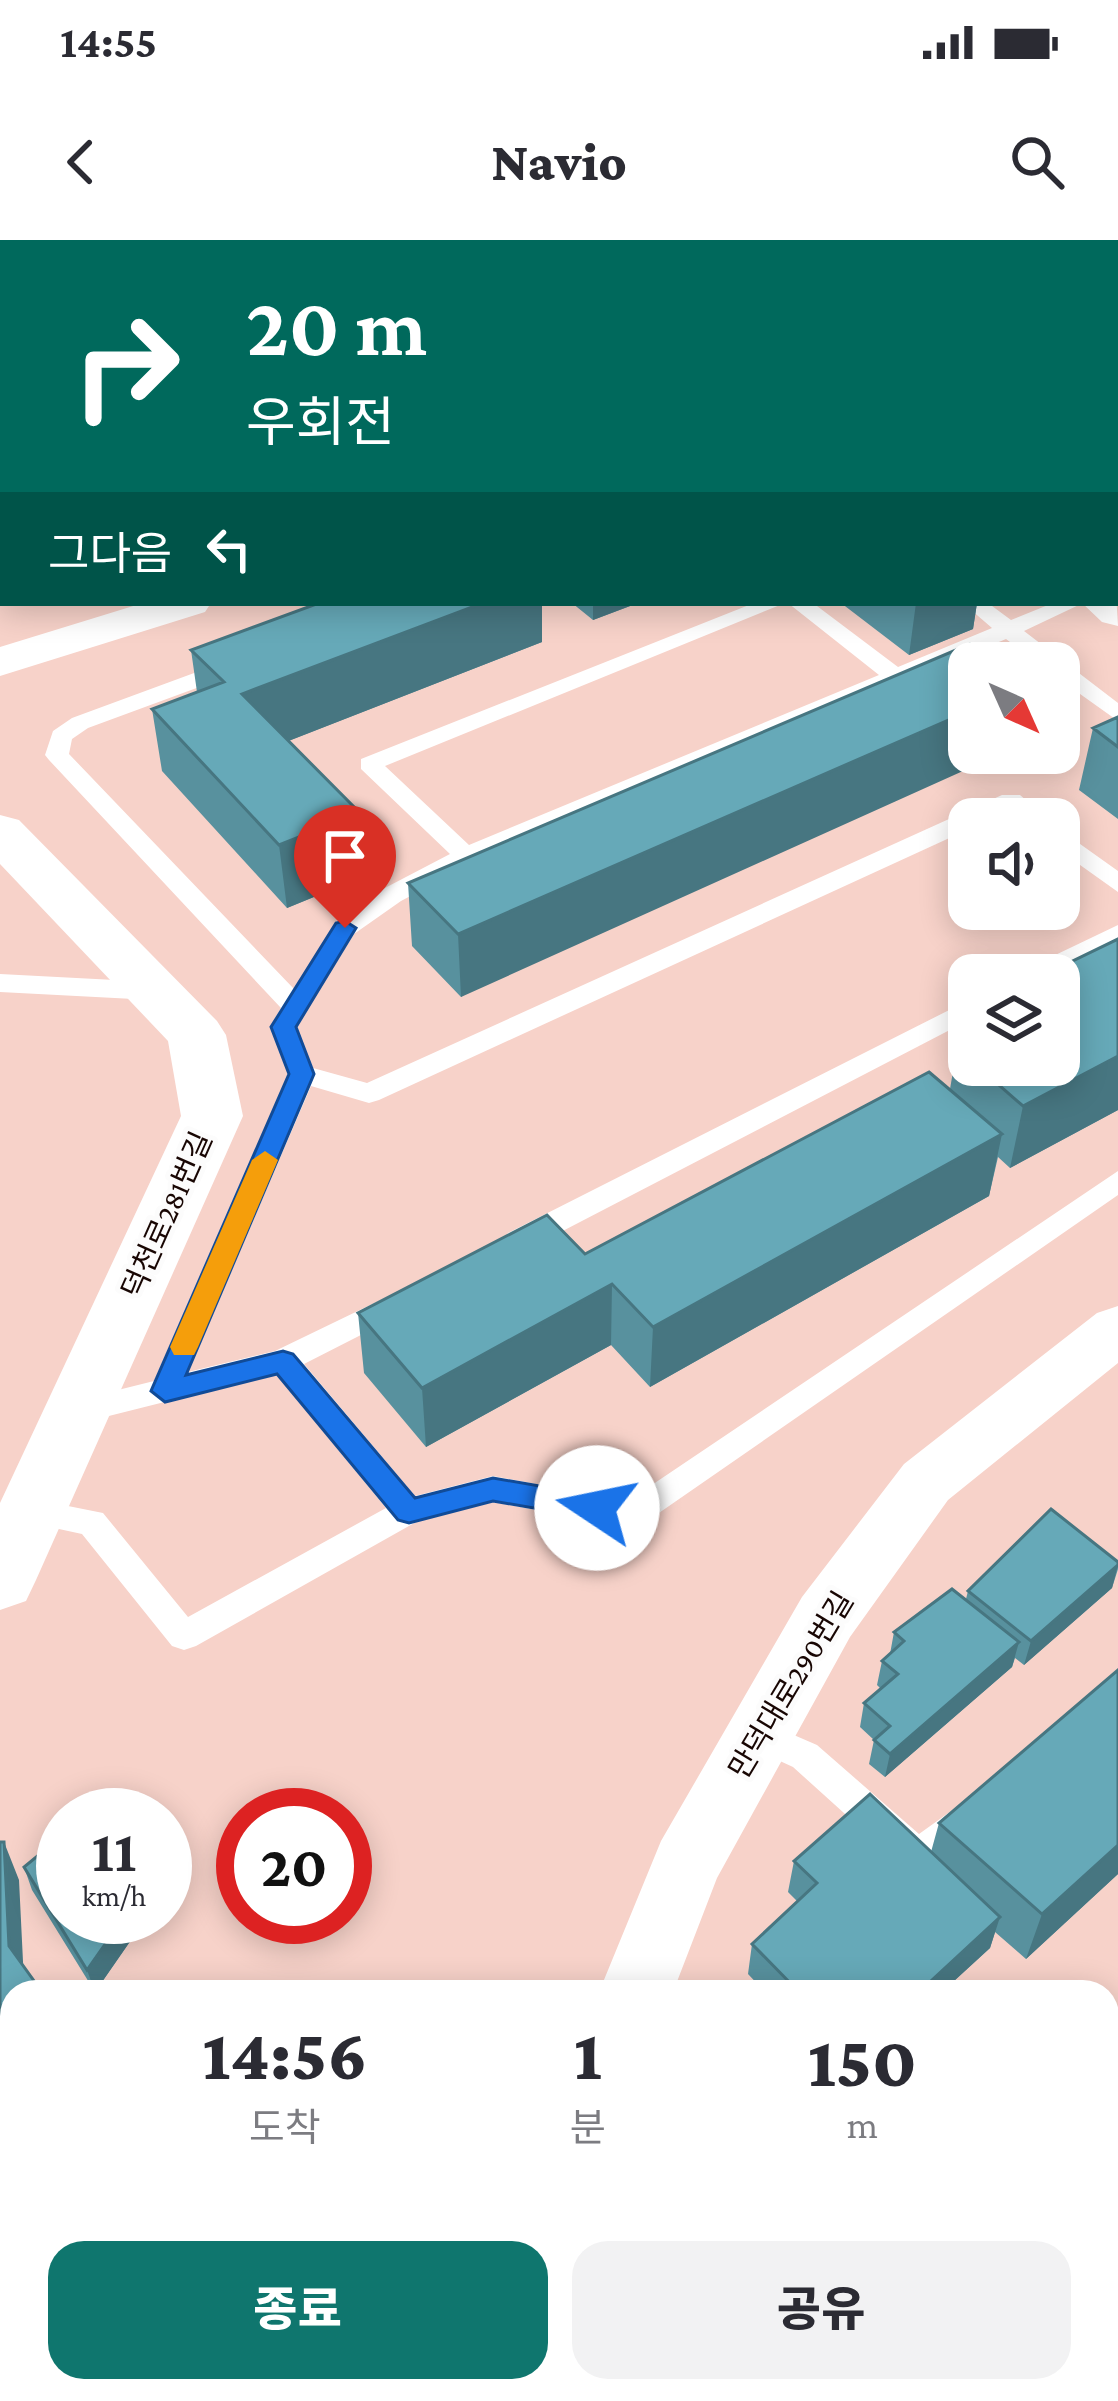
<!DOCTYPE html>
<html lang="ko">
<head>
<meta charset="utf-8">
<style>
	body { margin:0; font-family:"Crimson Pro","Noto Sans KR",serif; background:#f2f2f3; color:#2b2b33; height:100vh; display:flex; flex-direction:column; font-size:45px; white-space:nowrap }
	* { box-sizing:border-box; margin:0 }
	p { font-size:39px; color:#7c7c81 }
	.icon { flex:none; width:66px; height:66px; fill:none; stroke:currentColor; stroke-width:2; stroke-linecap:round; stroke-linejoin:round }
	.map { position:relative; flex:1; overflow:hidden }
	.panel { position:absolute; left:0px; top:1740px; width:1119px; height:423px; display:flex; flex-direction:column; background:#fff; border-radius:36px 36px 0 0; box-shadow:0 6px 30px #0003 }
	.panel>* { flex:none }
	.guide { position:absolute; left:0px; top:0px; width:1119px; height:366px; box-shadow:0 6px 30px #0003; background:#00695c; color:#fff; overflow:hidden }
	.needle { width:78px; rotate:135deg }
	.fabs { position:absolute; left:948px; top:402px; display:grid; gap:24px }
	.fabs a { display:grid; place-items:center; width:132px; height:132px; border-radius:24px; background:#fff; box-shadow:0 6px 30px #0003; font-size:60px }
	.speed { position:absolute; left:36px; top:1548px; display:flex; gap:24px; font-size:60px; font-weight:700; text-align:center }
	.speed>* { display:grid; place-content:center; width:156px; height:156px; border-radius:50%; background:#fff; box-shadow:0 6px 30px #0003; line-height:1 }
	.speed small { font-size:30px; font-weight:400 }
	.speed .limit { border:18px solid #d22; background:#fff; color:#111 }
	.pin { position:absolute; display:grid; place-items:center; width:102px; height:102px; color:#fff; margin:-123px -51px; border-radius:50% 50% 50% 0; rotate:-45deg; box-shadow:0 0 12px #0007 }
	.pin .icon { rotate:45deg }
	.me { position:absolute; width:132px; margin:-66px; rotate:281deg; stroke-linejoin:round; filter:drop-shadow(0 0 9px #0008) }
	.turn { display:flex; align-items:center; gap:42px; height:252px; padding:0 48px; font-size:54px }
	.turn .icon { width:156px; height:156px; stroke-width:2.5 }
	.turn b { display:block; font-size:84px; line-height:102px }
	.then { display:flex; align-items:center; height:114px; padding:0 48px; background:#0003; gap:24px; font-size:45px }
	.eta { display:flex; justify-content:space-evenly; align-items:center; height:204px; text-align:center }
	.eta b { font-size:72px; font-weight:800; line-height:84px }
	.primary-button { display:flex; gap:24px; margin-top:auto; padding:24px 48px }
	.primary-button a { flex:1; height:138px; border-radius:36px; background:#0f766e; color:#fff; font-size:48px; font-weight:800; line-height:138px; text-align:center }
	.primary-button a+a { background:#f2f2f3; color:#2b2b33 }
	.status { display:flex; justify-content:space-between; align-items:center; height:84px; padding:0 60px; background:#fff; direction:ltr }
	.status svg { height:33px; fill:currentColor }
	header { display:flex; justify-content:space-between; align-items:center; height:156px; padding:0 48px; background:#fff; font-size:54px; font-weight:800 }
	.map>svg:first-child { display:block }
	.green { fill:#d3bb6b }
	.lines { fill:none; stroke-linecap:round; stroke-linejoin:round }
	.trunk-tunnel { stroke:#d6b3ab; stroke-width:80; stroke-dasharray:80 40; stroke-linecap:butt }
	.service { fill:#fff; fill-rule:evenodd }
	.minor { fill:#fff; fill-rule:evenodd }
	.tertiary { fill:#fff; fill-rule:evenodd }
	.secondary { fill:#fff; fill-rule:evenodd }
	.primary { fill:#fff; fill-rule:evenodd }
	.wall { fill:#58919e }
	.shaded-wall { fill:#477681 }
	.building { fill:#66a9b8; stroke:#477681; stroke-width:3 }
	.route { fill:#1a73e8; stroke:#114b97; stroke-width:3 }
	.slow { fill:#f59e0b }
	.labels { text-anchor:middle; stroke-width:10; stroke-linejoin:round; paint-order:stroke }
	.street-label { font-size:30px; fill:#180603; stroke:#fcfcfc }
</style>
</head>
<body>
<div class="status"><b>14:55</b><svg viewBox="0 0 49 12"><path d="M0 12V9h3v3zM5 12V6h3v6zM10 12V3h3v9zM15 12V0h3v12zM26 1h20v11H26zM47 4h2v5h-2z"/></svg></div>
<header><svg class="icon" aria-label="back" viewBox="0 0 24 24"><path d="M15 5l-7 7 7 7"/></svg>Navio<svg class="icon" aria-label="search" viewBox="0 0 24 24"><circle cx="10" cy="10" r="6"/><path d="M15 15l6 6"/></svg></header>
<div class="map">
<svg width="1118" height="2161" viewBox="0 0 1118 2161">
	<rect width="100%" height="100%" fill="#f7d2c9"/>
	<path class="green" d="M524,2151H779L767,2161H519Z"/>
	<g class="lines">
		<path class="trunk-tunnel" d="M1107,2034L1118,2024"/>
		<path class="service" d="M754,363H785L385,526L469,605L879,435L788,363H813L898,427L992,388L963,363H988L1011,380L1053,363H1083L1024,391L1118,463V481L1059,439V423H1038L1006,399L475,622L401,661L354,694L296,787L313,828L367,843L1002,555H1020L1048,579H1020L1009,570L990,579H969V589L379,860L369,863L311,846L188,1132L275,1111L395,1053L406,1056L410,1064L406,1072L304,1124L415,1256L493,1236L628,1261L1118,931V955L643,1284L632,1288L493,1262L416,1282L196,1406L184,1410L172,1406L82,1294L22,1281L17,1272L22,1263L33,1259L103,1273L188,1377L386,1268L276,1134L77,1184L66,1181L62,1172L66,1163L154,1141L288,834L270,787L281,768L49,520L45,515L53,491L72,478L224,422H240V432L88,488L72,499L69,514L294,749L336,682L383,649L450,614L361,529V519Z
			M1059,589L1118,631V652L1059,610Z
			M1118,685V704L1056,735H1022L1026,729Z
			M0,734L153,742L166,751L153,760L0,752Z
			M969,760V780L528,1009H508L503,1001L508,993Z
			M759,1480L817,1505L919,1594L965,1561L978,1566L983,1577C973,1599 942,1625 919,1633L906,1629L793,1527L747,1506L742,1495L747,1484Z"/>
		<path class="minor" d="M737,0H773L775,3H739Z
			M1116,54H1118V76H1116Z
			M1116,353L1118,386L1102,382L1082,363H1116Z
			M143,363H211L205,372L0,436V407Z
			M1118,1066V1123L948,1260L850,1397L717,1638L673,1752H599L661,1601L802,1357L904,1224L1097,1073Z
			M1118,1858V1936L1107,1940V1862Z"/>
		<path class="tertiary" d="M0,575L19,580L217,781L226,795L243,876L36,1340L26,1361L0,1370V1263L181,876L168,801L0,624Z"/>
		<path class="secondary" d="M177,0H244L175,3Z
			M0,15H3V39H0Z
			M401,2151H496L492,2161H397Z"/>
		<path class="primary" d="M1118,1907V1998L1107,2003V1911Z
			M837,2151H936L932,2161H833Z"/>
	</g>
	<path class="wall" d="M319,363H542V402L288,501L360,573L365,636L287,668L162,531L152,469L197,452L191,410Z
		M572,363H638L593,380Z
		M841,363H977L973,389L909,415Z
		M970,404L461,757L412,706L408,643Z
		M1118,477V579L1079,550L1093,488Z
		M1118,699V870L1010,928L998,917L989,956L650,1147L611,1105L426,1207L364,1133L358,1073L585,1014L950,849L957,808L969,802V825H1059V735H1050V732Z
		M1118,1322V1329L1112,1348L1024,1425L1015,1418L1012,1427L885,1537L869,1524L874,1500L860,1487L864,1463L881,1449L877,1445L882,1421L890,1414L894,1392L966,1359L968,1351Z
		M1118,1430V1634L1026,1719L995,1692L990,1708L942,1752H765L748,1734L752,1704L797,1661L788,1652L794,1621L931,1612L939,1583Z
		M24,1627L147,1677L95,1752L32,1650Z"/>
	<path class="shaded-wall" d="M483,363H542V402L250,516L242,454Z
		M593,363H638L593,380Z
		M916,363H977L973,389L909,415Z
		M969,471V513H1003L461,757L458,694Z
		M360,573L365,636L287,668L279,605Z
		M1118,816V870L1010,928L1023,866Z
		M1002,894L989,956L650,1147L653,1087Z
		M612,1044L611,1105L426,1207L422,1148Z
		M1118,1325L1112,1348L1024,1425L1031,1401Z
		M1019,1402L1012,1427L885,1537L890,1514Z
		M4,1602L19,1640L24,1742L9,1706Z
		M1118,1605V1634L1026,1719L1042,1674Z
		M124,1677H147L95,1752L87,1730Z
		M1000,1677L990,1708L942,1752H919Z
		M12,1793V1838L0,1845V1800Z"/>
	<path class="building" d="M319,363H483L242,454L360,573L279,605L152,469L224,442L191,410Z
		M970,404L996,423H969V471L458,694L408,643Z
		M1118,477V507L1093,488Z
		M1118,699V816L1023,866L976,825H1059V757L1072,750L1059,740V735H1054L1050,732Z
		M969,802V819L957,808Z
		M929,832L1002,894L653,1087L612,1044L422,1148L358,1073L547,975L585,1014Z
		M1051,1269L1118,1322V1325L1031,1401L968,1351Z
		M952,1349L1019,1402L890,1514L874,1500L890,1486L864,1463L898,1434L882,1421L904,1401L894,1392Z
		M1118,1430V1605L1042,1674L939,1583Z
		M870,1554L1000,1677L919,1752H799L752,1704L817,1643L794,1621Z
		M63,1595V1677H124L87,1730L24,1627Z
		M0,1602H4L9,1706L42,1752H12V1793L0,1800Z
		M372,1744L389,1752H367Z
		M12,1834V1959L0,1935V1841Z
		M965,2151H1043L1051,2161H954Z"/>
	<path class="route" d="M345,681L356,688L296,787L314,834L186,1135L283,1111L293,1114L415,1258L493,1238L597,1256L607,1259L611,1268L607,1276L597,1279L493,1261L409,1283L398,1280L277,1134L165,1162L151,1151L289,834L271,787L336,683Z"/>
	<path class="slow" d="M265,911L278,920L198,1107L194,1115H174L170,1107L252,920Z"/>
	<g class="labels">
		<g class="street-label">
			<text transform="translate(167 975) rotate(-66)" y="10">덕천로281번길</text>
			<text transform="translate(791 1445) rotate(-59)" y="10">만덕대로290번길</text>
		</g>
	</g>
</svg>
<div class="fabs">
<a><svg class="needle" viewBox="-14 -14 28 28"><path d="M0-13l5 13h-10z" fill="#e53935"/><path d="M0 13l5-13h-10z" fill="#7c7c81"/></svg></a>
<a><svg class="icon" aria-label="sound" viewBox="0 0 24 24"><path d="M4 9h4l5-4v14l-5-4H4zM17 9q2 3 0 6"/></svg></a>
<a><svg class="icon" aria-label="layers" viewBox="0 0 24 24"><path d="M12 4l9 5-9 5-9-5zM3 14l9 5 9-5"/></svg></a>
</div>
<div class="speed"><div>11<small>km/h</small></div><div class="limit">20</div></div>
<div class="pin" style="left:345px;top:688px;background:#d93025"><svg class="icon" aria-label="arrive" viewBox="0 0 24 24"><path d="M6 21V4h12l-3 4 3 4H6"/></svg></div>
<svg class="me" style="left:597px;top:1268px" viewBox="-20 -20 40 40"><circle r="19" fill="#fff"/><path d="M0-13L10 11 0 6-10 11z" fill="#1a73e8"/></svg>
<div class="guide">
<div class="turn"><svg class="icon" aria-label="right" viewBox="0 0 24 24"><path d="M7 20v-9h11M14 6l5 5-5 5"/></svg><div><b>20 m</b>우회전</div></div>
<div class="then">그다음<svg class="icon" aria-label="left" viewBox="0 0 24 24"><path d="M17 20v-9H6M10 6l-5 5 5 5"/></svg></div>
</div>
<section class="panel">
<div class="eta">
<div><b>14:56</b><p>도착</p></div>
<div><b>1</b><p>분</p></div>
<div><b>150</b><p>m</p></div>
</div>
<div class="primary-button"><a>종료</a><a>공유</a></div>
</section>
</div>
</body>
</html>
